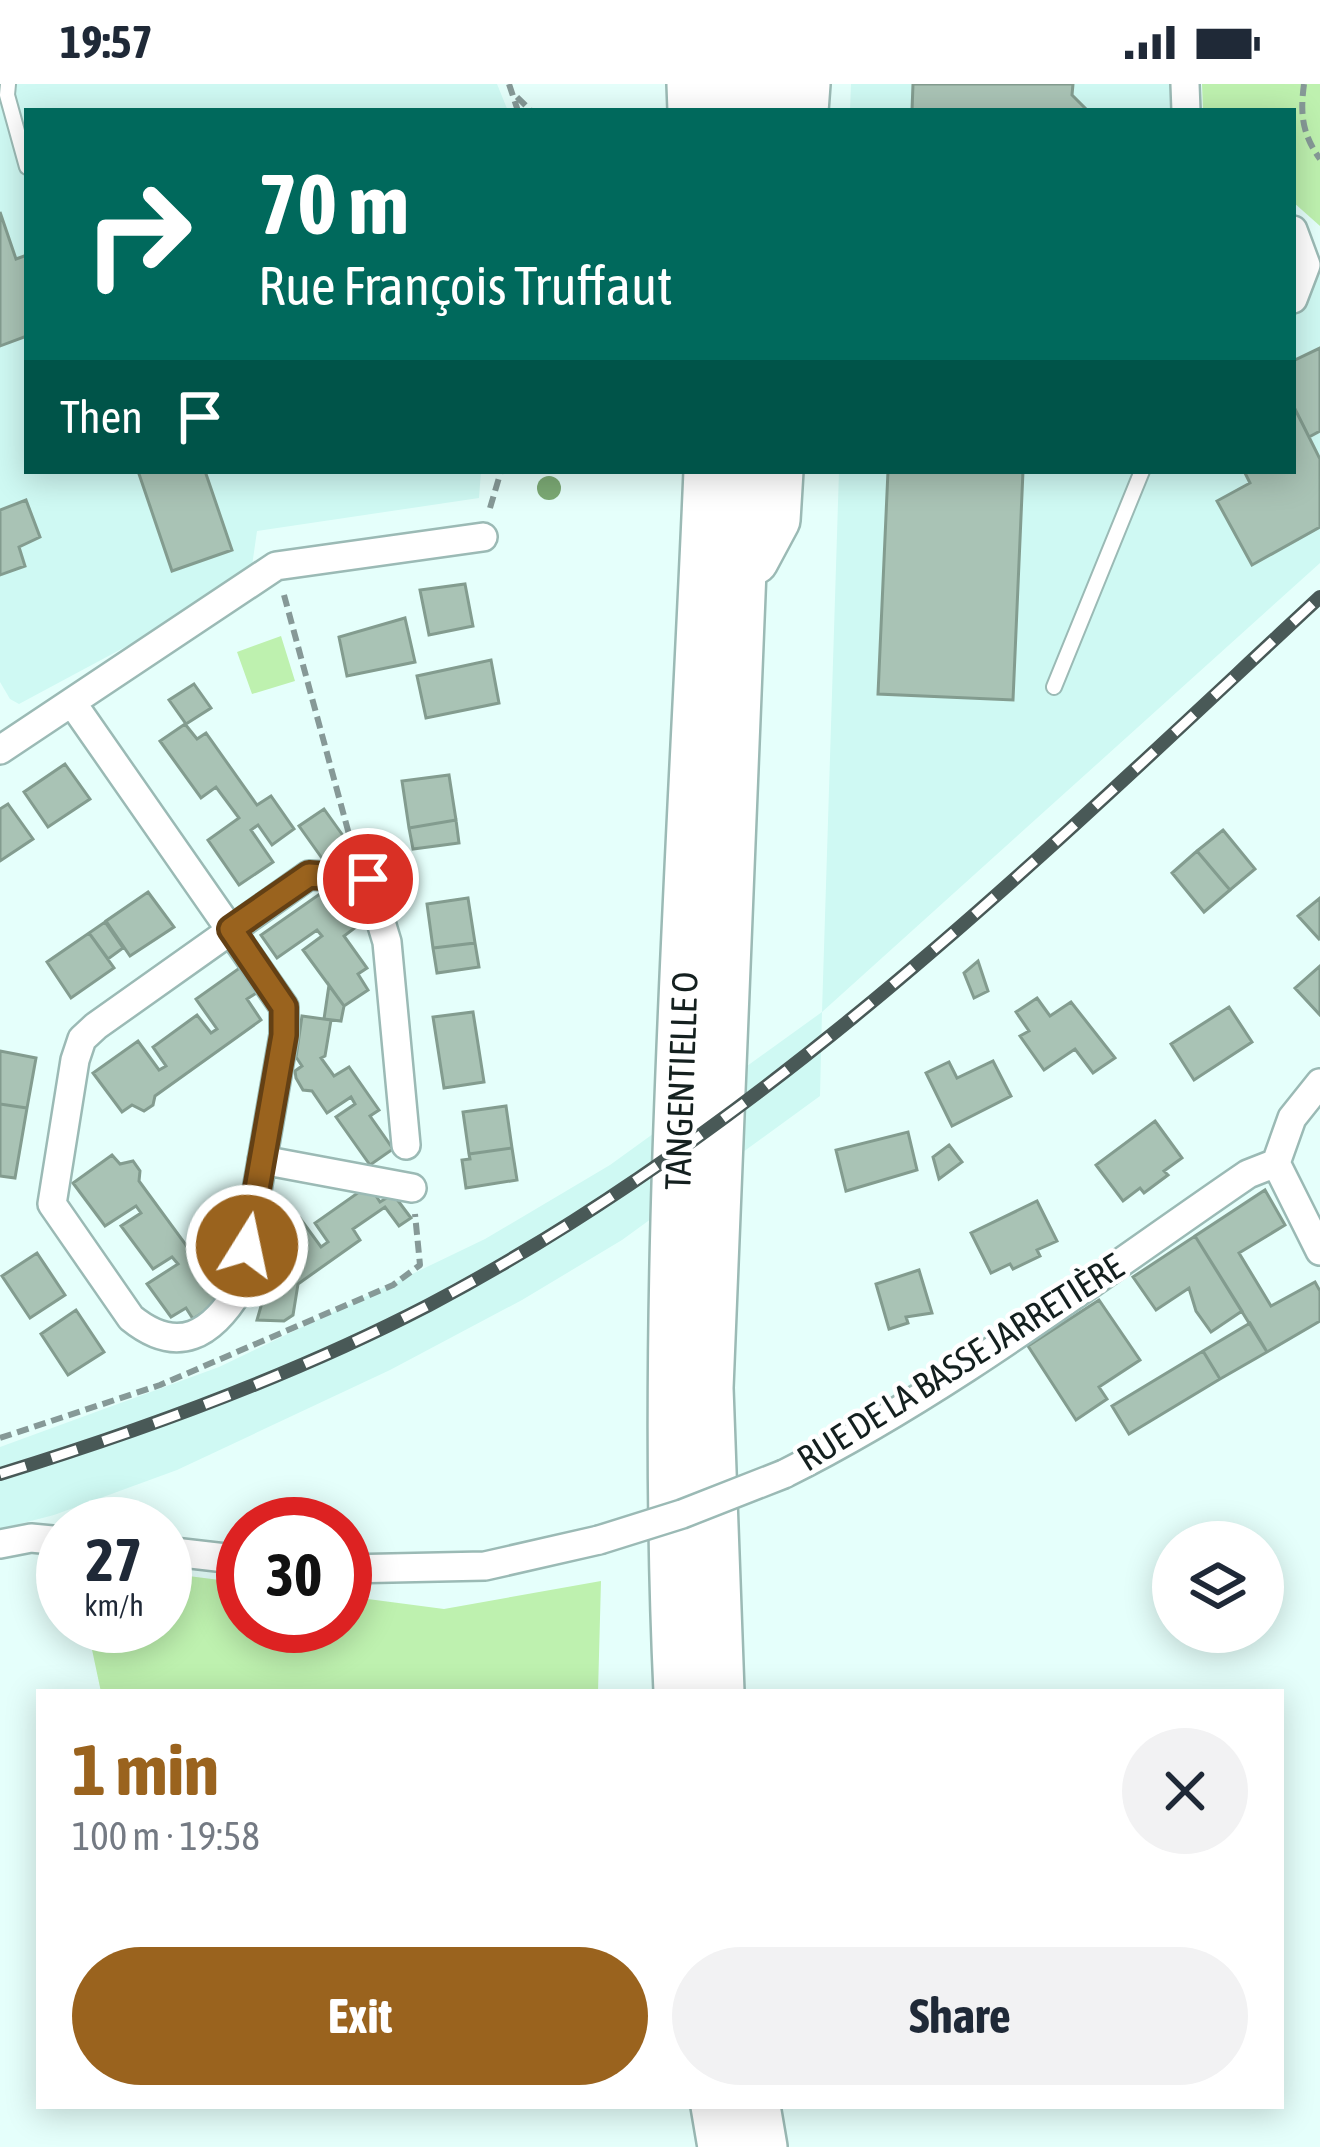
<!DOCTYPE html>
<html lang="en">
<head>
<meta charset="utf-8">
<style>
	body { margin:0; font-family:"Asap Condensed",sans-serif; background:#f2f2f3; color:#1f2937; height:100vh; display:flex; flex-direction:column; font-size:45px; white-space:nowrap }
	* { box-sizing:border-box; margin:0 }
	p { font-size:39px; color:#747a83 }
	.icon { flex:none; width:66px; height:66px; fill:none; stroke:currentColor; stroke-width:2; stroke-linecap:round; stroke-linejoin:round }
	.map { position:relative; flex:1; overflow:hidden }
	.side { position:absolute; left:36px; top:1605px; width:1248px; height:420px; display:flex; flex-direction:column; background:#fff; border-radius:0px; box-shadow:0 6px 30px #0003 }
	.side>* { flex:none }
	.hud { position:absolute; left:24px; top:24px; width:1272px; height:366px; border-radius:0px; box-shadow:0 6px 30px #0003; background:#00695c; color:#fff; overflow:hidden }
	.fabs { position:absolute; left:1152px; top:1437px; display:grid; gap:24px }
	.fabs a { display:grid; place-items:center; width:132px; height:132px; border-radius:50%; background:#fff; box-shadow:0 6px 30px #0003; font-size:60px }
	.speed { position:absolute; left:36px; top:1413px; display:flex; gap:24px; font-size:60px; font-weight:700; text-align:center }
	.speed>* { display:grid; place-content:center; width:156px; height:156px; border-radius:50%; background:#fff; box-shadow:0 6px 30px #0003; line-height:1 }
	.speed small { font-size:30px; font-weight:400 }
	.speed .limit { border:18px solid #d22; background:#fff; color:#111 }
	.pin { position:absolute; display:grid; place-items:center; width:102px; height:102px; color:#fff; margin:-51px; border:6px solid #fff; border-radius:50%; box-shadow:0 3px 12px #0007 }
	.me { position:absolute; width:132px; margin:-66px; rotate:10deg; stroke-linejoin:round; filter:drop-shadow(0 0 9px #0008) }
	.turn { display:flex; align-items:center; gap:42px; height:252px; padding:0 36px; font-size:54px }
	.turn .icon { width:156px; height:156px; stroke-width:2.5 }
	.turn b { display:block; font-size:84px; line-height:102px }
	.then { display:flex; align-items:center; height:114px; padding:0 36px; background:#0003; gap:24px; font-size:45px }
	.round { display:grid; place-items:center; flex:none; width:126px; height:126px; border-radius:63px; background:#f2f2f3 }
	.head { display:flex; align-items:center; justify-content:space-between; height:204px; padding:0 36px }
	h1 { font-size:72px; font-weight:700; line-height:90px; color:#9a631e }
	.action { display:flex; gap:24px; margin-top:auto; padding:24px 36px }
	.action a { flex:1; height:138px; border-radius:72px; background:#9a631e; color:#fff; font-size:48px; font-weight:700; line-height:138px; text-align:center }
	.action a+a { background:#f2f2f3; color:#1f2937 }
	.status { display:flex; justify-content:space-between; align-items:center; height:84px; padding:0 60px; background:#fff; direction:ltr }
	.status svg { height:33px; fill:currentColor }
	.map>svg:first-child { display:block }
	.built { fill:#cff9f3 }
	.green { fill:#bef1af }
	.building { fill:#a9c3b5; stroke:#839c8f; stroke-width:3 }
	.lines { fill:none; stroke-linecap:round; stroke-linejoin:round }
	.service-casing { stroke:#9bbab5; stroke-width:18 }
	.minor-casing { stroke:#9bbab5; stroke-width:32 }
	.primary-casing { stroke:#9bbab5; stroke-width:50 }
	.path { stroke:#869997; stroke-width:6; stroke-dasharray:12 6; stroke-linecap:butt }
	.service { stroke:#fff; stroke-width:14 }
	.minor { stroke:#fff; stroke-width:27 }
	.primary { stroke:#fff; stroke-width:45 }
	.rail-casing { stroke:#495957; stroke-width:14 }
	.rail { stroke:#fff; stroke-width:9; stroke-dasharray:27; stroke-linecap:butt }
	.minor-bridge-casing { stroke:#9bbab5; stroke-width:32; stroke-linecap:butt }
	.minor-bridge { stroke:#fff; stroke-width:27 }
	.tree { fill:#7caa75 }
	.route-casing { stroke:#644014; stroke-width:30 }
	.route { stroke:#9a631e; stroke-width:21 }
	.labels { text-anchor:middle; stroke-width:9; stroke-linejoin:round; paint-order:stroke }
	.street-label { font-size:36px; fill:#14201f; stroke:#fff }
</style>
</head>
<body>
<div class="status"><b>19:57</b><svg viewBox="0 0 49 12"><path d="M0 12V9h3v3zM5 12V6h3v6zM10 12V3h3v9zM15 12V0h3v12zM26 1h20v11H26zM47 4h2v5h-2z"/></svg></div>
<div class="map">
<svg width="1320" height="2063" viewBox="0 0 1320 2063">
	<rect width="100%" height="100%" fill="#e5fffb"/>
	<path class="built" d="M0,0H497L508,27H27V387H481L479,414L257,447L250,496L19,620L10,615L0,598Z
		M851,0H1197V27H850Z
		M1293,158L1320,181V479L822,928L820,1012L622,1156L522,1216L390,1286L177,1386L54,1431L0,1445V1363L219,1283L485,1155L610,1081L822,928L839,387H1293Z"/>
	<path class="green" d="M1202,0H1320V142L1293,118V27H1203Z
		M281,552L295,597L252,610L237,568Z
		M165,1489L243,1499V1542H345V1512L444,1525L601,1497L598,1608H101L87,1542H165Z"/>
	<path class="building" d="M913,0H1073L1072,11L1088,27H912Z
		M0,128L16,175L27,171V252L0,262Z
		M1320,264V347L1309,353L1293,321V277Z
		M1293,321L1320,375V443L1252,481L1217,417L1250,399L1244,387H1293Z
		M138,387H205L232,466L172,487Z
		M888,387H1023L1013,616L878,610Z
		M26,416L40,453L19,463L25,482L0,491V426Z
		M465,500L473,542L429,551L420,506Z
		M405,534L415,578L347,592L339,553Z
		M491,576L499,619L426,634L417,592Z
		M194,600L211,624L186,640L169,616Z
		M185,640L197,655L206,649L257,721L271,712L294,745L272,761L258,741L251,746L273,778L239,801L208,756L239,734L216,703L201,714L160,657Z
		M65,680L90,715L48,743L24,708Z
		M449,691L456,736L409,744L402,697Z
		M8,720L33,755L0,777V725Z
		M324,725L349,760L324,777L299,742Z
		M456,736L459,759L413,765L409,744Z
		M1223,746L1255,785L1230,806L1197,767Z
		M1197,767L1230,806L1204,828L1172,789Z
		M327,805L338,819L352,810L368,834L344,852L367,884L358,890L368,906L344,922L303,866L322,852L317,846L277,874L261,851Z
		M148,808L174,843L130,872L106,837Z
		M468,814L475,859L433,864L427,820Z
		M1320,814V854L1319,855L1298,832Z
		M105,838L123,864L108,875L89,849Z
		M89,849L114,884L71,914L47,878Z
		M475,859L479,883L437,889L433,864Z
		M978,877L988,907L974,914L964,889Z
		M1320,882V931L1295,904Z
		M241,883L258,908L247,915L261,936L155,1012L153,1021L144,1027L132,1021L122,1028L93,989L138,957L159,986L166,982L153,963L197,931L211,949L217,945L196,915Z
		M329,901L344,922L341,937L324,935Z
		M1037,914L1050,932L1071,918L1115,974L1093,989L1075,965L1044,986L1020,952L1029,947L1016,928Z
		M1229,923L1252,958L1194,996L1171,960Z
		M473,928L484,998L444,1004L433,933Z
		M302,932L331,936L325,972L321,974L334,992L349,983L379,1026L370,1032L393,1065L370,1081L336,1033L355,1020L351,1013L327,1029L312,1007L303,1006L296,994L295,987L302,982L296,973Z
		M0,967L36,974L27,1024L0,1020Z
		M993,977L1011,1012L952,1042L926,989L949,978L957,994Z
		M0,1020L27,1024L15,1094L0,1092Z
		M506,1022L512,1064L469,1070L463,1028Z
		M1155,1037L1182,1074L1164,1087L1168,1091L1144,1109L1140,1104L1123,1117L1096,1081Z
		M908,1048L917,1086L846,1107L836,1066Z
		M949,1061L962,1078L939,1095L933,1073Z
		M512,1064L517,1096L466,1104L462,1076L470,1075L469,1070Z
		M112,1071L120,1080L133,1077L140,1087L139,1097L216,1202L211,1206L219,1218L193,1235L186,1224L171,1233L147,1200L178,1180L172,1173L153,1185L121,1142L141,1129L136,1122L105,1142L73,1099Z
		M369,1101L380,1118L393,1110L411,1134L399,1142L385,1123L353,1145L360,1156L298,1200L293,1231L284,1237L257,1236L270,1191L280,1192L283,1179L267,1158L300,1134L321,1163L328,1158L315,1139Z
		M1265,1106L1285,1141L1239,1169L1271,1222L1315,1198L1320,1207V1237L1267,1268L1195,1152Z
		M1037,1117L1057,1157L1037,1166L1040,1172L1013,1185L1010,1180L991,1189L971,1149Z
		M1195,1152L1242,1227L1211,1248L1196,1227L1189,1204L1156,1226L1133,1193Z
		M37,1169L65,1211L30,1234L2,1192Z
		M919,1186L932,1229L906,1233L908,1239L889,1245L876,1200Z
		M1099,1216L1140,1276L1099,1303L1107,1315L1076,1336L1028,1262Z
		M76,1226L104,1268L68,1291L41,1250Z
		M1250,1239L1267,1268L1220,1295L1203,1267Z
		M1203,1267L1220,1295L1129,1350L1112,1322Z"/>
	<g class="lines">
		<g class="service-casing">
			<path id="service" d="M8,0L7,11L27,83
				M1054,603L1142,387"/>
		</g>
		<g class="minor-casing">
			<path id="minor" d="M1185,0L1186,27
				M1293,146L1306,181L1293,215
				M73,620L284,923V951L240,1204C212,1251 178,1272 131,1234L52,1120L75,976L82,955L96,942L309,791L368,795L387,858L406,1061
				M0,666L276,482L483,453
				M262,1076L412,1104
				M1276,1079L1320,1167
				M1276,1079L1292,1034L1320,999
				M784,1390C948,1308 1097,1193 1248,1090L1276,1079
				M0,1460L31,1454L63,1457
				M165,1467L243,1476
				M345,1485L485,1482L599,1456"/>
		</g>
		<g class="primary-casing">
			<path id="primary" d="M690,0L691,27
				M723,27L724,0
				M761,27L762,0
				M805,27L807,0
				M755,477L777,436L780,387
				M677,1608C658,1202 690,793 707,387
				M721,1608L710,1304L747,387
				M714,2022L721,2063
				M757,2022L764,2063"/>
		</g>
		<path class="path" d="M509,0L518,27
			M1304,0C1300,30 1302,50 1320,75
			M517,13L531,27
			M490,424L501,387
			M284,511L353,765
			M0,1354L160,1301L393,1201L420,1181L415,1130"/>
		<use href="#service" class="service"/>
		<use href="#minor" class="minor"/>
		<use href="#primary" class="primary"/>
		<g class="rail-casing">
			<path id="rail" d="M0,1390C147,1345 292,1292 429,1221C767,1043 1043,770 1320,513"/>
		</g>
		<use href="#rail" class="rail"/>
		<g class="minor-bridge-casing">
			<path id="minor-bridge" d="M599,1456L682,1430L784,1390"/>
		</g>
		<use href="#minor-bridge" class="minor-bridge"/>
	</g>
	<circle class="tree" cx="549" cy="404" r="12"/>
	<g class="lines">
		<g class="route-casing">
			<path id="route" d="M247,1162L284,951V923L231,845L309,791L368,795"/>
		</g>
		<use href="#route" class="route"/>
	</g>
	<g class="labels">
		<g class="street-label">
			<text transform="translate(681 997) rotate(-88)" y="13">TANGENTIELLE O</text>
			<text transform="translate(960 1278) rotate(-32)" y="13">RUE DE LA BASSE JARRETIÈRE</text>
		</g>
	</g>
</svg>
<div class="fabs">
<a><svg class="icon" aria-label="layers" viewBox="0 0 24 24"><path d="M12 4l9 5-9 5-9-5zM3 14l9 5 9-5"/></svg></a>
</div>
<div class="speed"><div>27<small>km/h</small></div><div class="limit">30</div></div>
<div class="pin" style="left:368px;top:795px;background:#d93025"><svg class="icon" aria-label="arrive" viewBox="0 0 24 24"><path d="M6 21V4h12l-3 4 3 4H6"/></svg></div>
<svg class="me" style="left:247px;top:1162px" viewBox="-20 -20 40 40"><circle r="17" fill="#9a631e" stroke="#fff" stroke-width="3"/><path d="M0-11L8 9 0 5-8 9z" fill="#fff"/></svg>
<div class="hud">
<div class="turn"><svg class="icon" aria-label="right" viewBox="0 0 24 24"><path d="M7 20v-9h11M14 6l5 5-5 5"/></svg><div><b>70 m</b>Rue François Truffaut</div></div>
<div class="then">Then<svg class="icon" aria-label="arrive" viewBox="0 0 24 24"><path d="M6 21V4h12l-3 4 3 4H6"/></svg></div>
</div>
<section class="side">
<div class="head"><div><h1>1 min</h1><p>100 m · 19:58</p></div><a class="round"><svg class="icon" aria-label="close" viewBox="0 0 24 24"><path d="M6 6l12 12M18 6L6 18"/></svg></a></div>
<div class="action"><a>Exit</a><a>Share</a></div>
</section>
</div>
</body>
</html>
